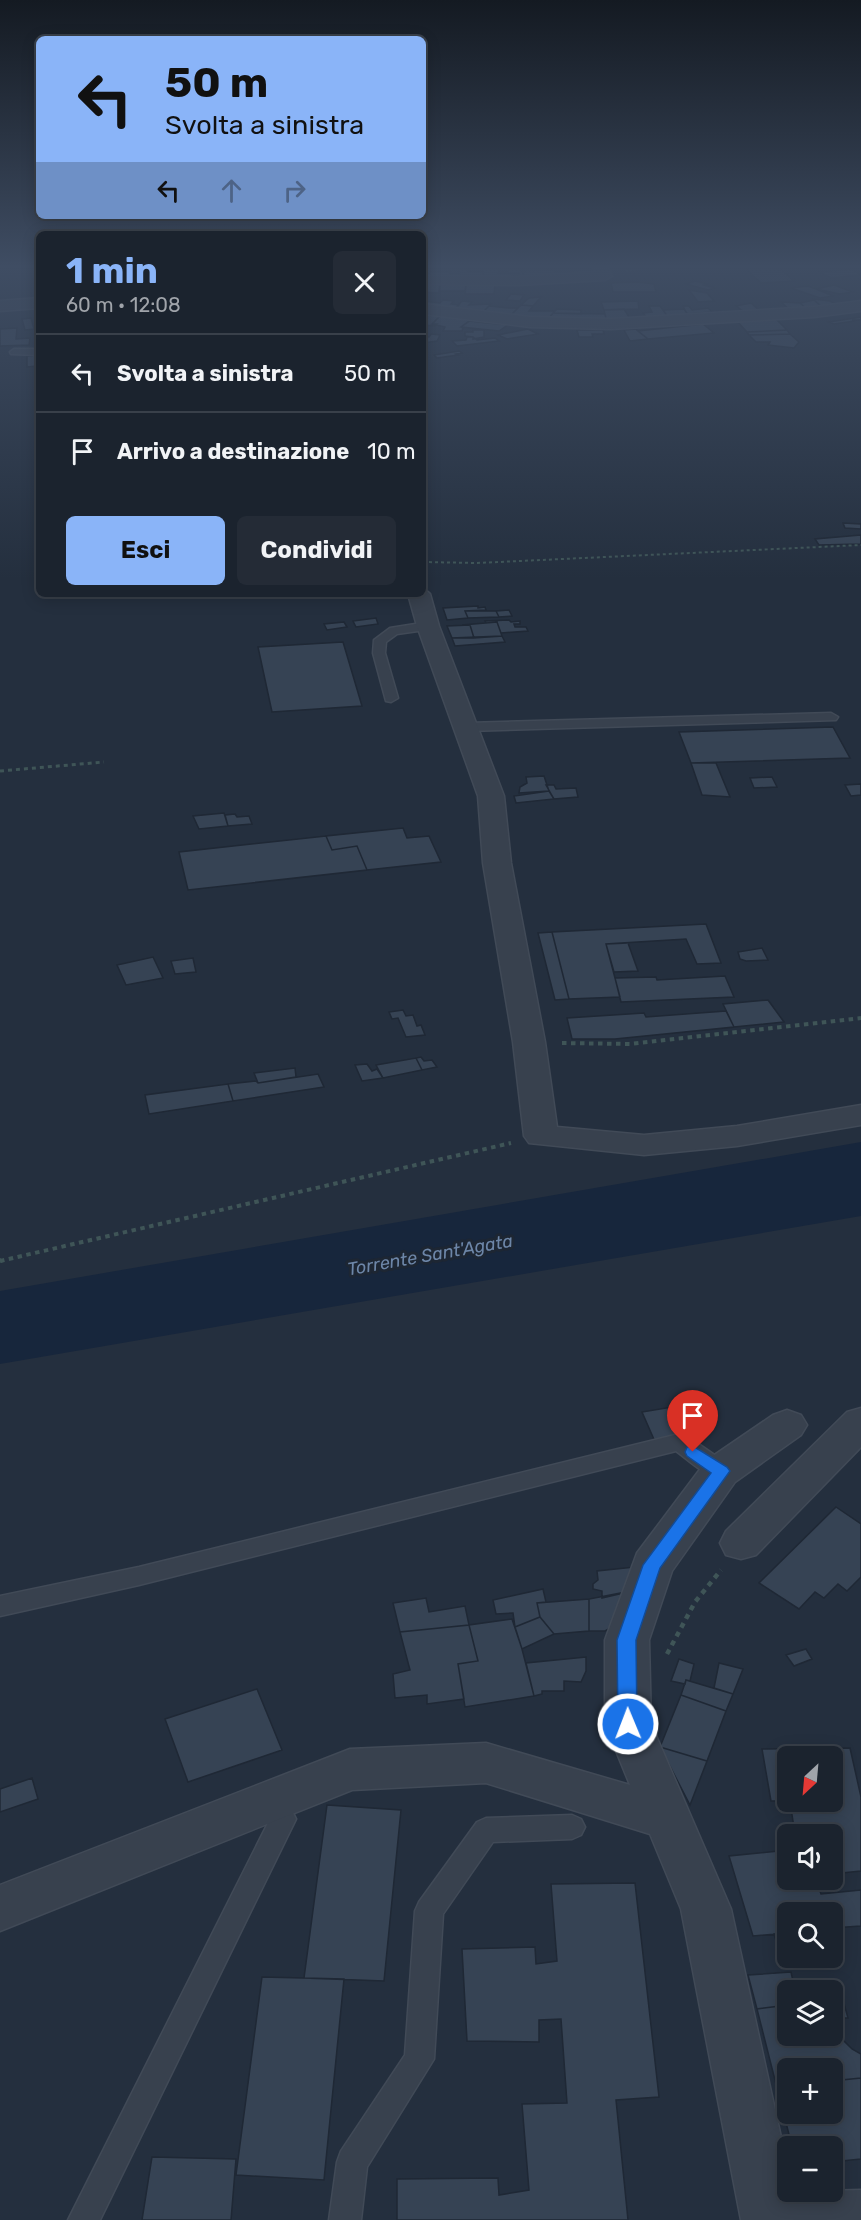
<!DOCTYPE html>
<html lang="it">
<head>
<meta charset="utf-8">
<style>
	body { margin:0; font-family:Rubik,sans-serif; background:#242b36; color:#f1f3f6; height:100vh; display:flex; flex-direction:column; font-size:22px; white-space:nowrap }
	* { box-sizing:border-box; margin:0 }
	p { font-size:20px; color:#a0a4aa }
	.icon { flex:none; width:33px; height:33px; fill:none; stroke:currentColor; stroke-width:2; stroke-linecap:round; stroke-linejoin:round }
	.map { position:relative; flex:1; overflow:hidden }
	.drawer { position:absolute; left:36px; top:231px; width:390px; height:366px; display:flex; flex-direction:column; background:#1b232e; border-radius:9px; box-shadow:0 3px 15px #0003,0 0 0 2px #39404a }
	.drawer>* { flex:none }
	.banner { position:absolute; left:36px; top:36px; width:390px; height:183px; border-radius:9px; box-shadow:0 3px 15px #0003,0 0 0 2px #39404a; background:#8ab4f8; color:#111; overflow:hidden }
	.needle { width:39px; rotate:206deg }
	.controls { position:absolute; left:777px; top:1746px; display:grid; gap:12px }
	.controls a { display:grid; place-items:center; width:66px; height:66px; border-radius:9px; background:#1b232e; box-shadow:0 3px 15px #0003,0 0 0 2px #39404a; font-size:30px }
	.pin { position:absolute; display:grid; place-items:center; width:51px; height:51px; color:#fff; margin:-62px -26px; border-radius:50% 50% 50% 0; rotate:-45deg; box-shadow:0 0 6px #0007 }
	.pin .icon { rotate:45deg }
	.me { position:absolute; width:66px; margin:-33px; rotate:359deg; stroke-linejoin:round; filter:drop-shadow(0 0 4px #0008) }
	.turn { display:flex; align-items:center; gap:21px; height:126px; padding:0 30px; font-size:27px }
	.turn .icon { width:78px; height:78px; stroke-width:2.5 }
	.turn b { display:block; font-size:42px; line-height:51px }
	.lanes { display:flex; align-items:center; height:57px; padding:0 30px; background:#0003; justify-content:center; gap:30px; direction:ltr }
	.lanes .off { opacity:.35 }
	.round { display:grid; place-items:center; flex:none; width:63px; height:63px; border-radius:9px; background:#242b36 }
	.summary { display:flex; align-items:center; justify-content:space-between; height:102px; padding:0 30px }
	h1 { font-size:36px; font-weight:700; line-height:45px; color:#8ab4f8 }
	.primary-button { display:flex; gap:12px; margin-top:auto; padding:12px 30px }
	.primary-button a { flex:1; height:69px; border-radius:9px; background:#8ab4f8; color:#111; font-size:24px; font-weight:700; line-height:69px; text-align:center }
	.primary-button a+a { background:#242b36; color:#f1f3f6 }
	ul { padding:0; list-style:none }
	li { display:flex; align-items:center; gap:18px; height:78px; padding:0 30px; border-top:2px solid #39404a }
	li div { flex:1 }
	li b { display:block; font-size:22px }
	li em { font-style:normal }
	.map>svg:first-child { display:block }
	.water { fill:#17263c }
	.building { fill:#364354; stroke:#1f2835; stroke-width:1.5 }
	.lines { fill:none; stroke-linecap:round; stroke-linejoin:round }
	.service-casing { stroke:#414a57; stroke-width:3 }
	.minor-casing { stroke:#414a57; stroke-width:3 }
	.tertiary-casing { stroke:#414a57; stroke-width:3 }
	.path-far4 { stroke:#3f5557; stroke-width:1.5; stroke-dasharray:2 2; stroke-linecap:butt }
	.path-far3 { stroke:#3f5557; stroke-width:2; stroke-dasharray:3 3; stroke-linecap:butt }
	.path-far2 { stroke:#3f5557; stroke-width:3; stroke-dasharray:4 4; stroke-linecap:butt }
	.path-far1 { stroke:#3f5557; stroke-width:4; stroke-dasharray:4.5 4.5; stroke-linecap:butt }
	.path { stroke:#3f5557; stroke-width:4.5; stroke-dasharray:5 5; stroke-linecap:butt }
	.service { fill:#38414e; fill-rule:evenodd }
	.minor { fill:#38414e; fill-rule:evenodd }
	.tertiary { fill:#38414e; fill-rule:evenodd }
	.route { fill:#1a73e8; stroke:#114b97; stroke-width:1.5 }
	.labels { text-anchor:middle; stroke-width:6; stroke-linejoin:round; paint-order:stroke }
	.water-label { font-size:18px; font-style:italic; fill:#6d86a8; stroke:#1d2633 }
</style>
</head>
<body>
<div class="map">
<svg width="861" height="2220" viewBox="0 0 861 2220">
	<rect width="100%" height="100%" fill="#242f3e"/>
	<path class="water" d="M861,1142V1216L0,1364V1291Z"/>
	<path class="building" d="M459,269H468V272H483V278H459Z
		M483,269H500L498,273H519V276H511V279L483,278Z
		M509,269H521L525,279H511V276H519V273H498L508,272Z
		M746,269H780L794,281L761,283Z
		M851,269L861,275L831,278L820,272Z
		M554,270L557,278L525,279L522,271Z
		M429,272H450L451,278H428Z
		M695,281L708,284L704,285L715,288L708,290L686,284Z
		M637,282L654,284L656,292H613L611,283Z
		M423,284L440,285L439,293L423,292Z
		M440,285H466L465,291H439Z
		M466,285H495L494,294H465Z
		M834,285L853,292L840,294L816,289Z
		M808,286L831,295L834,296L820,298L791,288Z
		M689,290L707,293L714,301L698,302Z
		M511,294L524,295L520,301L506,300Z
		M541,297L533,306L521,305L529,298Z
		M813,299L830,301L839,307L823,308Z
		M443,300L454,301L451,304L459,305L454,310L423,307V301L440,303Z
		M814,300L823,308L808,310L800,303Z
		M462,301L472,302L469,305L491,304L482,313L454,310Z
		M638,301L639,309L604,310L601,302Z
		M781,302L800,303L808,310L791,311Z
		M751,303L761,312L746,313L736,306Z
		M521,305L533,306L529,311H555L548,319L510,316Z
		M489,306L509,308H518L511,315L482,313Z
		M649,306H660L668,317L648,320L643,313L652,312Z
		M683,306H689L692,310L708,308L712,312L687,314Z
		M557,309L581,310V314L553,313Z
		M624,309L632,322L607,323L604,310Z
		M684,309L689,316L668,317L663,310Z
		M427,313L441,315L432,324H437L435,326L423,325L425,319L423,317Z
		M553,313L605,314L607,323L548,319Z
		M440,316L471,320L461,327L463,328L462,331H443L445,327L432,324Z
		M861,317V320H852L855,321L834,324L829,322Z
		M31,318L34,329L25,330L22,319Z
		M776,319L787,330L747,332L737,321Z
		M469,321L498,324H509L499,331L461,327Z
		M703,324L714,333L648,339L638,331Z
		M17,328L16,339L30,338L29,345L0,346V329Z
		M528,329L538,334L507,339L498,335Z
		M636,329L638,331L648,339L630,341L624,330Z
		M473,330H484V337L473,339V337L465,336V332H473Z
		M577,330H603L604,334H592L593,337H579Z
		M787,330L790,334L749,335L747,332Z
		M431,334L440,335L437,341L423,343L424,337H429Z
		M790,334L799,342L794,348L768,345L770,342H756L749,335Z
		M467,337H473L477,340L495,338L499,341L457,346L452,341L466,340Z
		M459,351L462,353L456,354L458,355L437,358L434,355Z
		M39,355L37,366L27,367V356Z
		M843,523L861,524V529L845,528Z
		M861,535V544L819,545L815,539Z
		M478,606V608L485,607L486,610L465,611L468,618L447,620L443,608Z
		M509,610L512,616L499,617L496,611Z
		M465,611H496L499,617L468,618Z
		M376,618L378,624L356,627L353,621Z
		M509,620L511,622L520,621V624H514L515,627H526L528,631L501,633L497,622L486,623L485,621Z
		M344,622L347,627L327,630L324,624Z
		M497,622L502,636L474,638L470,625H462Z
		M470,625L474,638H452L447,626Z
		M502,636L505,642L455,646L452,638Z
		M343,642L362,706L272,712L258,647Z
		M833,727L850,758L691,763L679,732Z
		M691,763H716L730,797L702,795Z
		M544,776L549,791L519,793L520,787L527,783L526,777Z
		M772,777L777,787L754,788L750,778Z
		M861,784V795L851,796L845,785Z
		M546,785H554L556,789L576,788L578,797L554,799Z
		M549,791L554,799L516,803L514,796Z
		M224,813L228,826L199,829L193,816Z
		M235,814L237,817L249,816L252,824L228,826L225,815Z
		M403,828L407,838L429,836L441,862L367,870L357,846L332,850L326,836Z
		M326,836L332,850L357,846L367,870L188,890L179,852Z
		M706,924L721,963L697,964L686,939L606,944L620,997L569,999L552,932Z
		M552,932L569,999L555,1000L538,933Z
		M628,943L638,971L614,972L606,944Z
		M762,948L768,960L746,961L740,959L738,952Z
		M153,957L163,978L126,985L117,965Z
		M193,958L196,972L175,974L171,961Z
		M725,976L734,997L621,1002L615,978L656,977L657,980Z
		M768,1000L784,1022L734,1027L723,1004Z
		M403,1010L406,1016L413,1015L417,1026L421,1025L425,1035L406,1037L398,1018L392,1019L389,1012Z
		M726,1011L734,1027L615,1039H572L567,1018L644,1013L646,1017Z
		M421,1057L424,1061L432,1060L437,1067L422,1070L416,1058Z
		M416,1058L422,1070L383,1078L376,1065Z
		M367,1064L372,1071L377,1069L383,1078L362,1081L355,1065Z
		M295,1068L296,1077L258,1083L254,1073Z
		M318,1074L324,1087L233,1101L228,1084L256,1081L258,1083Z
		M228,1084L233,1101L149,1114L145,1095Z
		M684,1405L700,1437L656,1444L642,1412Z
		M836,1507L861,1524V1577L847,1591L838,1584L824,1598L815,1592L799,1609L759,1583Z
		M644,1566L636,1590L602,1598V1591L593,1589V1584L598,1580L597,1571Z
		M543,1589L546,1602L537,1603L540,1617L515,1627L513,1613L496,1614L493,1600Z
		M636,1590L627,1619L605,1631H589V1599Z
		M426,1598L429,1612L465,1606L469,1625L400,1632L393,1603Z
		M589,1599V1631L554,1634L540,1617L537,1603Z
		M540,1617L554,1634L522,1649L515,1627Z
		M512,1619L522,1649L534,1696L465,1707L458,1664L478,1661L469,1625Z
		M469,1625L478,1661L458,1664L464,1699L427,1704V1695L395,1698L393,1674L410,1670L400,1632Z
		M806,1649L812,1659L794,1666L786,1655Z
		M586,1657V1671L581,1682L564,1681V1691H542V1694L534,1696L526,1663Z
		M679,1659L694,1664L690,1681L686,1680L685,1684L671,1681Z
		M719,1663L743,1669L733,1694L714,1688Z
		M686,1680L733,1694L726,1711L681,1695Z
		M257,1689L282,1750L188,1782L165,1719Z
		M681,1695L726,1711L707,1761L660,1747Z
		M660,1747L707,1761L690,1805Z
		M850,1748L861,1797V1871L832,1874V1834H795L790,1802H832V1756H788V1801H771L762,1749Z
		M32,1778L38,1799L0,1812V1789Z
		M327,1805L401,1810L384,1981L304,1978Z
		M788,1850V1880H816L821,1894L861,1890V1926L832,1928V1912H788V1933L753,1936L729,1856Z
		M635,1883L659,2097L616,2100L628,2220H397V2179L498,2178L499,2195L529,2190L522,2104L567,2103L561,2019L539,2020V2042L467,2041L462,1949L535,1947L536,1964L557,1961L551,1884Z
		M788,1933V1958H820L823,1965L784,1969L774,1934Z
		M791,1972L795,1990H788V2005L757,2009L748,1975Z
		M262,1977L344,1979L324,2180L236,2175Z
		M843,2000L848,2018H836L842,2039L852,2049L861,2054V2078L832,2081V2068H788V2087L777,2088L757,2009L788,2005V2036H832V2001Z
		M861,2078V2159L832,2162V2146H792L777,2088L788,2087V2114H832V2081Z
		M152,2157L236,2159L231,2220H142Z"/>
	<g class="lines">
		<g class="service-casing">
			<path id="service" d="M14,349H39V355L11,354L10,352Z
				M428,622L434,626L432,629L397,634L386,642L385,653L398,698L391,702L386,701L373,653L374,640L390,628Z
				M831,713L838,717L836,720L467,731L460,727L467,723Z
				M679,1434L687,1436L729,1465L732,1471L729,1477C711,1483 690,1461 676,1451L139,1585L0,1616V1596L139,1567Z
				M283,1807L292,1811L296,1819L100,2220H68L274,1811Z
				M572,1815L581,1819L585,1827L581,1835L572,1839L493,1842L443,1914L434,2059L367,2167L361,2220H329L337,2162L341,2151L405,2055L415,1911L419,1902L477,1822L486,1818Z"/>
		</g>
		<g class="minor-casing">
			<path id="minor" d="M594,269H608L612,276L605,280L519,285L423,284V276L519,277L595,272Z
				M423,588L430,594L439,626L504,796L511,863L545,1042L557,1127L644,1135L737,1126L861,1105V1125L737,1146L644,1155L529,1143L524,1136L513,1042L483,863L478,796L417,626L408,594H423Z
				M861,1408V1447L756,1555L741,1559L726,1555L720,1543L726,1531L847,1412Z
				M787,1410L801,1415L807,1425L801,1435L735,1482L672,1571L649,1640L651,1724L731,1909L788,2169V2192L861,2190V2220H741L681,1909L650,1834L486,1783L352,1790L0,1931V1885L350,1749L486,1743L630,1785L605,1724V1640L637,1553L707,1460L773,1415Z"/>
		</g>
		<g class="tertiary-casing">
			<path id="tertiary" d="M39,298V308L0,311V301Z
				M861,301V311L814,317L611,329L530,327L423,314V304L530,317L611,319L814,307Z"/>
		</g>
		<path class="path-far4" d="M626,271L642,269"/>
		<path class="path-far3" d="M423,562L477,563L861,545"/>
		<path class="path-far2" d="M0,771L104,762"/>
		<path class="path-far1" d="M562,1043L630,1044L861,1018
			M0,1261L511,1143"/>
		<path class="path" d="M0,1261L2,1260
			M667,1654L695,1602L721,1570"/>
		<use href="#service" class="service"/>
		<use href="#minor" class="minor"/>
		<use href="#tertiary" class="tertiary"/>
	</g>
	<linearGradient id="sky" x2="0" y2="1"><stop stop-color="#141a22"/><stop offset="0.46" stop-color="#3f4d63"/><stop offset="1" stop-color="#3f4d63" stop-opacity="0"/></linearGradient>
	<rect width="861" height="579" fill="url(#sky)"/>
	<path class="route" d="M693,1446L727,1467L730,1471L660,1568L636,1640L637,1724L634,1729L628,1732L621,1729L618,1724L617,1640L643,1565L711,1473L687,1456L685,1452L687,1447Z"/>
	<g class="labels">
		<g class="water-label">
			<text transform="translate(430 1255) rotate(-10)" y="6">Torrente Sant'Agata</text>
		</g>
	</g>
</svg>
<div class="controls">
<a><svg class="needle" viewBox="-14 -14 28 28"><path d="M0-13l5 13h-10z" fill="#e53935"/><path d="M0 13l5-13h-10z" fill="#a0a4aa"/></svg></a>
<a><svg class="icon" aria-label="sound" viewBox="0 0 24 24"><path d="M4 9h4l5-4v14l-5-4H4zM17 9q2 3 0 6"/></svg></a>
<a><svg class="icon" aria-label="search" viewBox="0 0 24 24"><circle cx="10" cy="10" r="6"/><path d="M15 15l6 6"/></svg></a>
<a><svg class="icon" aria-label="layers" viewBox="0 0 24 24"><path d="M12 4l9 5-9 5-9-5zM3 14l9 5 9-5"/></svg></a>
<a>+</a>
<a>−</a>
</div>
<div class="pin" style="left:693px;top:1452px;background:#d93025"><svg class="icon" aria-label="arrive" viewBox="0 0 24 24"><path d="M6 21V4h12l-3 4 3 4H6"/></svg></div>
<svg class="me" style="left:628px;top:1724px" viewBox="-20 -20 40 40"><circle r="17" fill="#1a73e8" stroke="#fff" stroke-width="3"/><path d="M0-11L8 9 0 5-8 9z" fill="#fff"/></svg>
<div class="banner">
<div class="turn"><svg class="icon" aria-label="left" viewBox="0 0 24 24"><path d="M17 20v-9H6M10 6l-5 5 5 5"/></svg><div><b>50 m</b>Svolta a sinistra</div></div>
<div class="lanes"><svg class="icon" aria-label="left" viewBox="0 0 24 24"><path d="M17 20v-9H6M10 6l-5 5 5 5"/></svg><svg class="icon off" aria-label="ahead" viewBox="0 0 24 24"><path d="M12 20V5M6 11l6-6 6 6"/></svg><svg class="icon off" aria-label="right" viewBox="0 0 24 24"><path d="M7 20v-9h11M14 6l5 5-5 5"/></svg></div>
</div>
<section class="drawer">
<div class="summary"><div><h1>1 min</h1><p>60 m · 12:08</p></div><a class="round"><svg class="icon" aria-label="close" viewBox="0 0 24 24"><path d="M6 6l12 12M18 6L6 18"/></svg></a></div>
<ul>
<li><svg class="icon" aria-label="left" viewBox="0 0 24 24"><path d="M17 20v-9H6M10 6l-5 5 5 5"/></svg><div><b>Svolta a sinistra</b></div><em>50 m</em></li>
<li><svg class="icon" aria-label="arrive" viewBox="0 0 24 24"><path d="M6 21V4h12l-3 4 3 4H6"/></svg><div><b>Arrivo a destinazione</b></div><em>10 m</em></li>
</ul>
<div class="primary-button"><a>Esci</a><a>Condividi</a></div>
</section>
</div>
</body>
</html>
